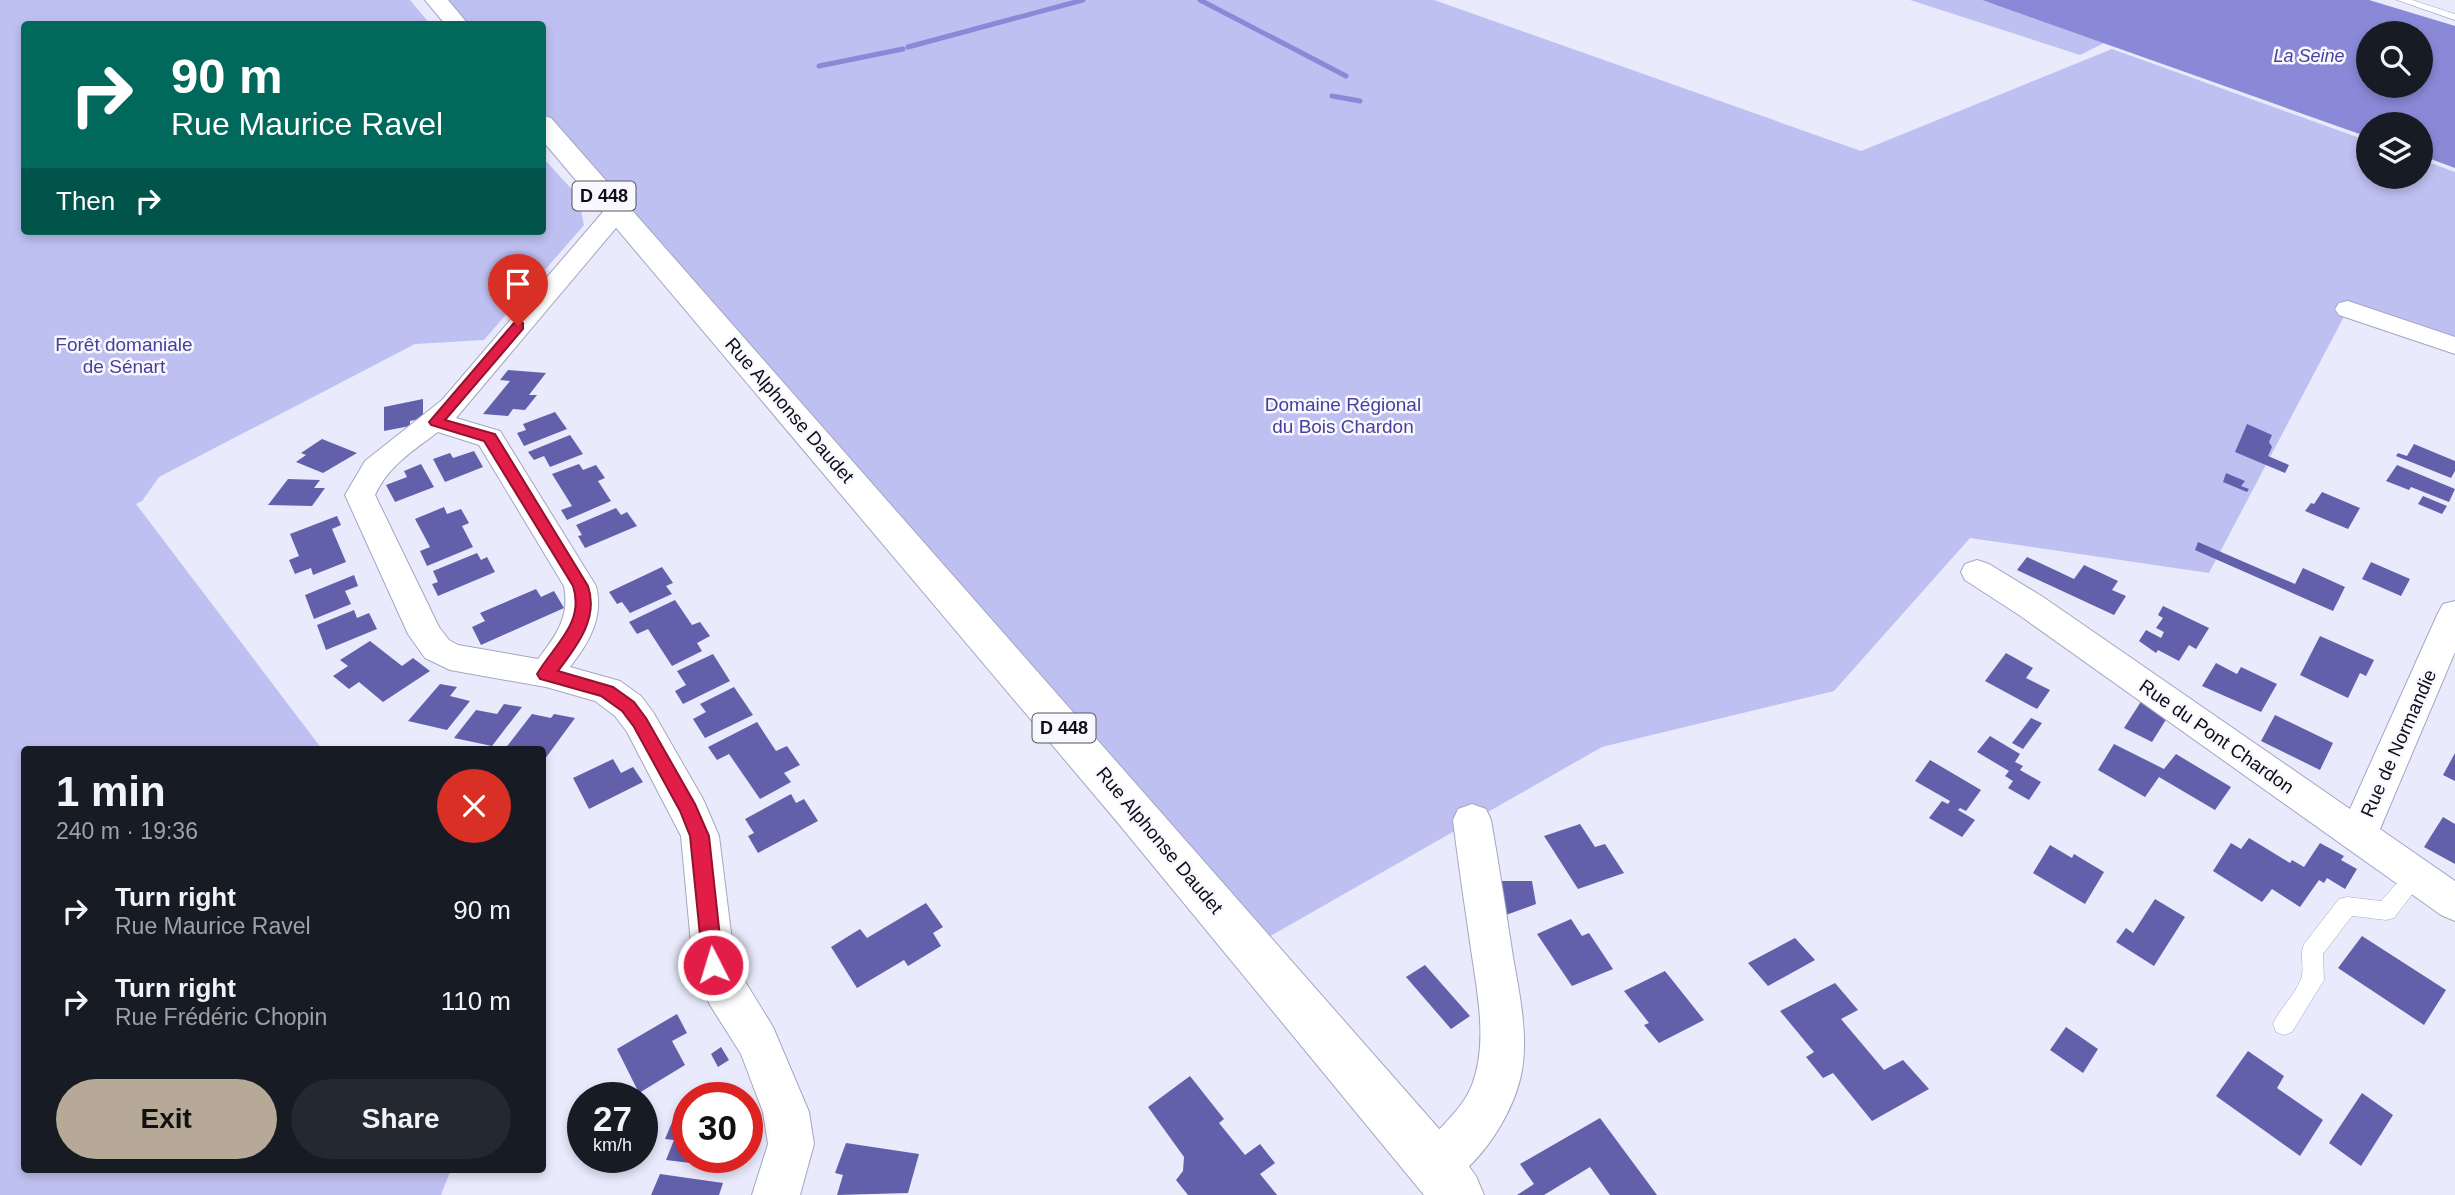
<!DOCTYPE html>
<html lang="en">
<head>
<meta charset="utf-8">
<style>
	body { margin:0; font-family:Helvetica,sans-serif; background:#242831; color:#f1f3f6; height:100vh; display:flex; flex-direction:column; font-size:26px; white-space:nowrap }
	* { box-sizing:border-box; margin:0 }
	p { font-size:23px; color:#9ea1a6 }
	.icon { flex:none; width:38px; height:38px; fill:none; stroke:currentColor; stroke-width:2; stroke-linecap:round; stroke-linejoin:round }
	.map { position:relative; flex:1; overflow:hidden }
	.details { position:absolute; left:21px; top:746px; width:525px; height:427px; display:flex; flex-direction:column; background:#171b24; border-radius:7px; box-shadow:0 4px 10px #0003 }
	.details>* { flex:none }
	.banner { position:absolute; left:21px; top:21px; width:525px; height:214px; border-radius:7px; box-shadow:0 4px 10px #0003; background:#00695c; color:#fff; overflow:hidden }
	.controls { position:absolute; left:2356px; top:21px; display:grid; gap:14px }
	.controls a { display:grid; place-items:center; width:77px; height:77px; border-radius:50%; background:#171b24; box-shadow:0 4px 10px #0003; font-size:35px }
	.speed { position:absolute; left:567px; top:1082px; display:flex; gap:14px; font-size:35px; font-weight:700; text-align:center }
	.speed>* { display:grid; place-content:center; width:91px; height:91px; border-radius:50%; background:#171b24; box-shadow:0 4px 10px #0003; line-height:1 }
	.speed small { font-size:18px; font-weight:400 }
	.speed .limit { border:10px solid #d22; background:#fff; color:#111 }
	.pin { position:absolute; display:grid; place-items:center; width:60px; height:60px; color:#fff; margin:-72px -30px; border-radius:50% 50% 50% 0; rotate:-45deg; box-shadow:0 0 7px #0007 }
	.pin .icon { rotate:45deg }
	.me { position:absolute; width:77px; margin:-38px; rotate:355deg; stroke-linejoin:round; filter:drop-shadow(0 0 5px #0008) }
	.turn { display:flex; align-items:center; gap:24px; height:147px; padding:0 35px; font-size:32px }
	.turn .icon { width:91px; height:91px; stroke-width:2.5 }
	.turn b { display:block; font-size:49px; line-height:60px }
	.then { display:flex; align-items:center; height:66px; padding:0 35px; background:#0003; gap:14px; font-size:26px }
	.round { display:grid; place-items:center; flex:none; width:74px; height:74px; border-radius:37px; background:#242831 }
	.headline { display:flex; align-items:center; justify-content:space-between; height:119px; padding:0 35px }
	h1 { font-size:42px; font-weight:800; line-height:52px }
	.primary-button { display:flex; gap:14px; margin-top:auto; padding:14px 35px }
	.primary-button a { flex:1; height:80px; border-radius:42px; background:#b6a998; color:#111; font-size:28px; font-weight:800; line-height:80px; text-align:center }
	.primary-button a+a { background:#242831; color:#f1f3f6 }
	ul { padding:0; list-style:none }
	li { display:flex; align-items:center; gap:21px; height:91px; padding:0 35px }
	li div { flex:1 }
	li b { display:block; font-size:26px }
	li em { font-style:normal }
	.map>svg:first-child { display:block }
	.green { fill:#bec0f1 }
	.water { fill:#8989d7; fill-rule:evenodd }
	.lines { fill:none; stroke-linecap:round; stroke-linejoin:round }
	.stream { stroke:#8989d7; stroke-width:5 }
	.building { fill:#6260aa }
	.service-casing { stroke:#a4a6c2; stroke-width:1 }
	.minor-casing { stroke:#a4a6c2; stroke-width:2 }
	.primary-casing { stroke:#a4a6c2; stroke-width:2 }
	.service { fill:#fff; fill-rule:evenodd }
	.minor { fill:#fff; fill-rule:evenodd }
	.primary { fill:#fff; fill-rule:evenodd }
	.route { fill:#e11d48; stroke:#92132f; stroke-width:2 }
	.labels { text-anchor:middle; stroke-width:5; stroke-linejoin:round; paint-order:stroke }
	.far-water-label { font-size:18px; font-style:italic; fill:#49409c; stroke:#f8f8fe }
	.shield { fill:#f8f8fe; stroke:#54545d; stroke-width:2 }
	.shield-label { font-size:18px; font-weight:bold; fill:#0e0e18 }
	.park-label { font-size:19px; fill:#483e9b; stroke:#f8f8fe }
	.street-label { font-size:19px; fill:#0e0e18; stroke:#f8f8fe }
</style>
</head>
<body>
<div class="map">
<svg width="2455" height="1195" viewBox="0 0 2455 1195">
	<rect width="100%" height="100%" fill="#e9eafc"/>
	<path class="green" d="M0,0H410L430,24H24V231H542L543,158L578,196L584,225L484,340L415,344L159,477L142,501L136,504L322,749H24V1169H451L441,1195H0Z
		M435,0H1434L1861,151L2112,49L2368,141V177H2420V159L2455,172V346L2348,309L2209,573L1970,538L1834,691L1602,747L1251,947L543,125L542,24H456Z
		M1910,0H1982L2104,43L2080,55Z"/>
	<path class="water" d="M1982,0H2369L2455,26V168L2420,155V124H2368V137ZM2368,33H2420V86H2368Z"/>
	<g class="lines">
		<path class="stream" d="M1200,0L1346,76
			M908,47L1083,0
			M819,66L903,49
			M1332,96L1360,101"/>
	</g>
	<path class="building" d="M508,370L546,373L529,395H537L525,410L513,409L508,416L483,414L510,381L500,380Z
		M423,399V418L410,421V426L384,431V407Z
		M555,412L567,429L524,446L517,433L526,430L523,424Z
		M2247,424L2272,435L2269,442L2272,447L2268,456L2289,465L2285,473L2235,452Z
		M570,435L583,454L550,467L544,456L534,460L528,452Z
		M322,439L357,453L323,473L296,462L306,455L301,453Z
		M2414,444L2455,461V471L2451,478L2396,456L2398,453L2407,456Z
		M474,451L483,467L445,482L433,459L450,453L453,458Z
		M421,464L434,487L395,502L386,485L407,477L404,471Z
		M579,464L583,470L596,465L605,478L598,481L611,501L567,520L561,510L572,506L552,474Z
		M2397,465L2455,489L2449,502L2411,487L2409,490L2386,481Z
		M2226,473L2245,481L2241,486L2249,489L2247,492L2223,482Z
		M288,479L320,480L314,488H325L312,506L268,505Z
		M2322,492L2360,508L2348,529L2305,511L2311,503L2314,504Z
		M2423,496L2447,506L2442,514L2418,504Z
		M444,507L447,514L461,509L469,523L462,526L473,547L427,566L420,551L430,547L415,519Z
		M616,508L621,515L627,512L637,526L585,548L578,536L582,535L576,525Z
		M337,516L341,525L332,529L346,562L313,575L311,568L295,574L289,560L299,556L290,534Z
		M2198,542L2295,584L2303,568L2345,587L2333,611L2195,550Z
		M477,553L481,560L487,557L495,572L438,596L432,584L438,582L433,571Z
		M2027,557L2074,579L2084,565L2118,581L2112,590L2126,596L2114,615L2017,570Z
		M2371,562L2410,579L2401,596L2362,579Z
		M662,567L673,583L666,586L672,594L630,613L622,602L617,604L609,592Z
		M354,575L358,586L345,591L351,604L314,619L305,595Z
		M536,589L541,597L554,591L564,608L481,645L472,627L485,621L480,613Z
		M675,600L692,625L700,622L710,636L697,643L702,651L672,666L648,629L637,634L629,622Z
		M2163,606L2209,628L2196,649L2189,645L2179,661L2158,650L2156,653L2139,641L2146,630L2161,638L2164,632L2156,628L2163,618L2158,615Z
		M354,610L357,618L369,613L377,629L326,650L317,625Z
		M2320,636L2374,660L2366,676L2360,673L2348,698L2300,675Z
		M370,641L402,666L413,658L430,671L383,702L359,682L349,689L333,676L348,666L340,660Z
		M2006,653L2033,668L2026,678L2050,690L2037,709L1985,681Z
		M713,654L730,681L683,704L675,691L686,685L677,671Z
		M2216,663L2237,674L2241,667L2277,684L2261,712L2202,686Z
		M440,684L457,687L450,696L470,701L447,730L408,721Z
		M734,687L753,715L705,738L693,719L706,712L700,704Z
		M2142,700L2167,718L2152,742L2124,728Z
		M504,704L522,707L492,746L454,738L476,710L497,714Z
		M532,714L551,718L554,714L575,718L542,763V749H505Z
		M2275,715L2333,743L2320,770L2261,741Z
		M2031,718L2042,723L2023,749L2012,743Z
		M757,722L776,751L787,746L800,765L784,773L791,782L760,799L729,754L717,760L708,747Z
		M1990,736L2020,754L2015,762L2023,766L2020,770L2041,782L2029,800L2008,788L2013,781L2005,776L2009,771L1977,752Z
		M2114,744L2164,769L2176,754L2231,787L2215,810L2159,777L2145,797L2098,770Z
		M2455,753V781L2443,775Z
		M613,759L621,773L633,767L643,782L589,809L573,778Z
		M1930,760L1981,790L1966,811L1960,808L1958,810L1975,820L1962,837L1929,818L1942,801L1948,804L1950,801L1915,781Z
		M791,794L796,803L804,799L818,821L758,853L748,836L754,833L745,819Z
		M2443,817L2455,824V864L2424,847Z
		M1580,824L1595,847L1605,844L1624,873L1578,889L1544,836Z
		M2249,838L2290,863L2292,860L2304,867L2320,843L2344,856L2341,860L2357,869L2345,889L2327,878L2324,883L2319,880L2300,907L2272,889L2262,902L2213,871L2231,843L2241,849Z
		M2050,845L2072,858L2074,854L2104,872L2085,904L2033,873Z
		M1500,881H1532L1536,904L1506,915Z
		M2155,899L2185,917L2154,966L2116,942L2126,928L2133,933Z
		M926,903L943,927L933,933L941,946L908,966L904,960L857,988L831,947L860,929L867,938Z
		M1571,919L1582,936L1589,933L1613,969L1572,986L1537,934Z
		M2362,936L2446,990L2424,1025L2338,968Z
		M1795,938L1815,960L1768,986L1748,963Z
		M1425,965L1470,1016L1451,1029L1406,977Z
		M1665,971L1704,1020L1659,1043L1644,1025L1649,1023L1624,991Z
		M1835,983L1858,1010L1841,1019L1884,1070L1903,1060L1929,1089L1872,1121L1833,1073L1823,1078L1806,1057L1814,1052L1780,1011Z
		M677,1014L687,1033L672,1041L685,1065L639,1093L617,1049Z
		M2066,1027L2098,1049L2083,1073L2050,1050Z
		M721,1047L729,1060L718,1067L711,1054Z
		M2248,1051L2284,1076L2277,1088L2323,1120L2300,1156L2216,1096Z
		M1190,1076L1224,1119L1219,1123L1245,1155L1260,1144L1275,1163L1260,1174L1277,1195H1188L1176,1180L1183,1171L1184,1157L1148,1107Z
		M2362,1093L2393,1115L2361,1166L2329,1143Z
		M681,1101L688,1102V1157H728L723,1167L666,1160L674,1140L665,1139Z
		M1600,1118L1657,1195H1610L1590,1167L1544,1195H1517L1534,1184L1520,1164Z
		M846,1143L919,1154L908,1193L837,1195L843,1175L835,1173Z
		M660,1174L723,1183L719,1195H651Z"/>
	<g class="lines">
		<g class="service-casing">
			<path id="service" d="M2397,0H2412L2455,14V20Z
				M2416,867L2423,870L2426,876L2394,918L2386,920L2352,916L2323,954L2324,980L2292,1032L2284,1035L2276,1032L2273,1024C2280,1008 2295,995 2301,979C2305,968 2299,955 2304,944L2339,899L2347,897L2381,901L2409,870Z"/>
		</g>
		<g class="minor-casing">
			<path id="minor" d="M617,204L626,206L629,211L626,216L456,418L500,431L596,586C604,617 589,643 570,667L620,681L641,696L653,712L703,799L719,836L735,965L773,1027L809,1112L814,1144L800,1195H752L768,1144L763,1112L741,1054L710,1005L693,965L681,836L627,732L615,716L595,701L546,687L450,670L425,658L408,634L345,495L365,461L442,400L608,206ZM438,432L479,445L564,586C570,617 556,636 538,659L458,645L449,640L439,627L375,495C388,466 414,450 438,432Z
				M2348,301L2455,337V354L2339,315L2335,309L2339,303Z
				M1977,560L1989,564L2043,597L2350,809L2438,613L2443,604L2455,601V652L2380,829L2455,881V921L2441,915L2019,615L1965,580L1961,572L1965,564Z
				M1472,804L1486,809L1491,820C1499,866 1506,911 1513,957C1519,991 1527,1028 1523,1063C1518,1109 1479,1171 1436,1189L1420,1182L1413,1166C1426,1134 1459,1118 1472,1085C1489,1041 1476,987 1470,942C1464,901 1458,861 1453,820L1458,809Z"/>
		</g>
		<g class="primary-casing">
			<path id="primary" d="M425,0H448L468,24H445Z
				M542,115L551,118L1455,1147L1476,1176L1484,1195H1424L1118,823L542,140Z"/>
		</g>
		<use href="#service" class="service"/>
		<use href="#minor" class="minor"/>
		<use href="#primary" class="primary"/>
	</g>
	<path class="route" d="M518,322L523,323V329L445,420L495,434L588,586C599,618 577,646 558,671L613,687L634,702L646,718L695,804L709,836L723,965L721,972L713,975L706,972L703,965L690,836L680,811L634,727L622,711L601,696L540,679L537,674C554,645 585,623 573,586L484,441L431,425L429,422L514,323Z"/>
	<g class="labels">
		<g class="far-water-label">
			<text x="2309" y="62">La Seine</text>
		</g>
		<g class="shield">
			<rect x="572.5" y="181.5" width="63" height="29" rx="5"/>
			<rect x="1032.5" y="713.5" width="63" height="29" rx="5"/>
		</g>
		<g class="shield-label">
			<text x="604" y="202">D 448</text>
			<text x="1064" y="734">D 448</text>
		</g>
		<g class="park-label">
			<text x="124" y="351">Forêt domaniale<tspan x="124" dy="22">de Sénart</tspan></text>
			<text x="1343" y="411">Domaine Régional<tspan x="1343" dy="22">du Bois Chardon</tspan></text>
		</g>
		<g class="street-label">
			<text transform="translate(790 410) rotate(49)" y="7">Rue Alphonse Daudet</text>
			<text transform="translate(2217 736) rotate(35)" y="7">Rue du Pont Chardon</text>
			<text transform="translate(2398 743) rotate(-66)" y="7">Rue de Normandie</text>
			<text transform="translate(1160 840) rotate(50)" y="7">Rue Alphonse Daudet</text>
		</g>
	</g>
</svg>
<div class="controls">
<a><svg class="icon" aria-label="search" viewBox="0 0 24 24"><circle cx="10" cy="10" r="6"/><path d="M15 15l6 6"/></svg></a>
<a><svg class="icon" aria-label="layers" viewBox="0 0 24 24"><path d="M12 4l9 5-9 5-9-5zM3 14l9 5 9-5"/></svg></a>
</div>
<div class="speed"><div>27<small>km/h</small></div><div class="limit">30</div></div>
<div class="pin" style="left:518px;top:326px;background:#d93025"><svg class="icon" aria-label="arrive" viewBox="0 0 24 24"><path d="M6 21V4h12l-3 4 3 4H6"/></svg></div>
<svg class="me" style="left:713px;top:965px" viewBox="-20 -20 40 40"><circle r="17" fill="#e11d48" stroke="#fff" stroke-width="3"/><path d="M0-11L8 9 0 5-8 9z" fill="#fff"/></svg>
<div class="banner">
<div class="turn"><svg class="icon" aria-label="right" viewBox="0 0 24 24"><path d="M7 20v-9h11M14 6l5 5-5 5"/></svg><div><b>90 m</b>Rue Maurice Ravel</div></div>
<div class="then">Then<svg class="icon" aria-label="right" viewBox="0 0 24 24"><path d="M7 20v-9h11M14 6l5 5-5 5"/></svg></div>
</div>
<section class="details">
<div class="headline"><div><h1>1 min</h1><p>240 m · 19:36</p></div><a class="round" style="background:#d93025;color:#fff"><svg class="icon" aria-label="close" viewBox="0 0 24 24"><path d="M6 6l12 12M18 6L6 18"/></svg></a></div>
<ul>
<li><svg class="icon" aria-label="right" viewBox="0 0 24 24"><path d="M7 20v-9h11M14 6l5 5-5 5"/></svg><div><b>Turn right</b><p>Rue Maurice Ravel</p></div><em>90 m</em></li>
<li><svg class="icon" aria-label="right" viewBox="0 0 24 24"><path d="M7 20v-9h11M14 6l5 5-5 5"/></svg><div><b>Turn right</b><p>Rue Frédéric Chopin</p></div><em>110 m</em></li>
</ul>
<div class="primary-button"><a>Exit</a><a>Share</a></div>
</section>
</div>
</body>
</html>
